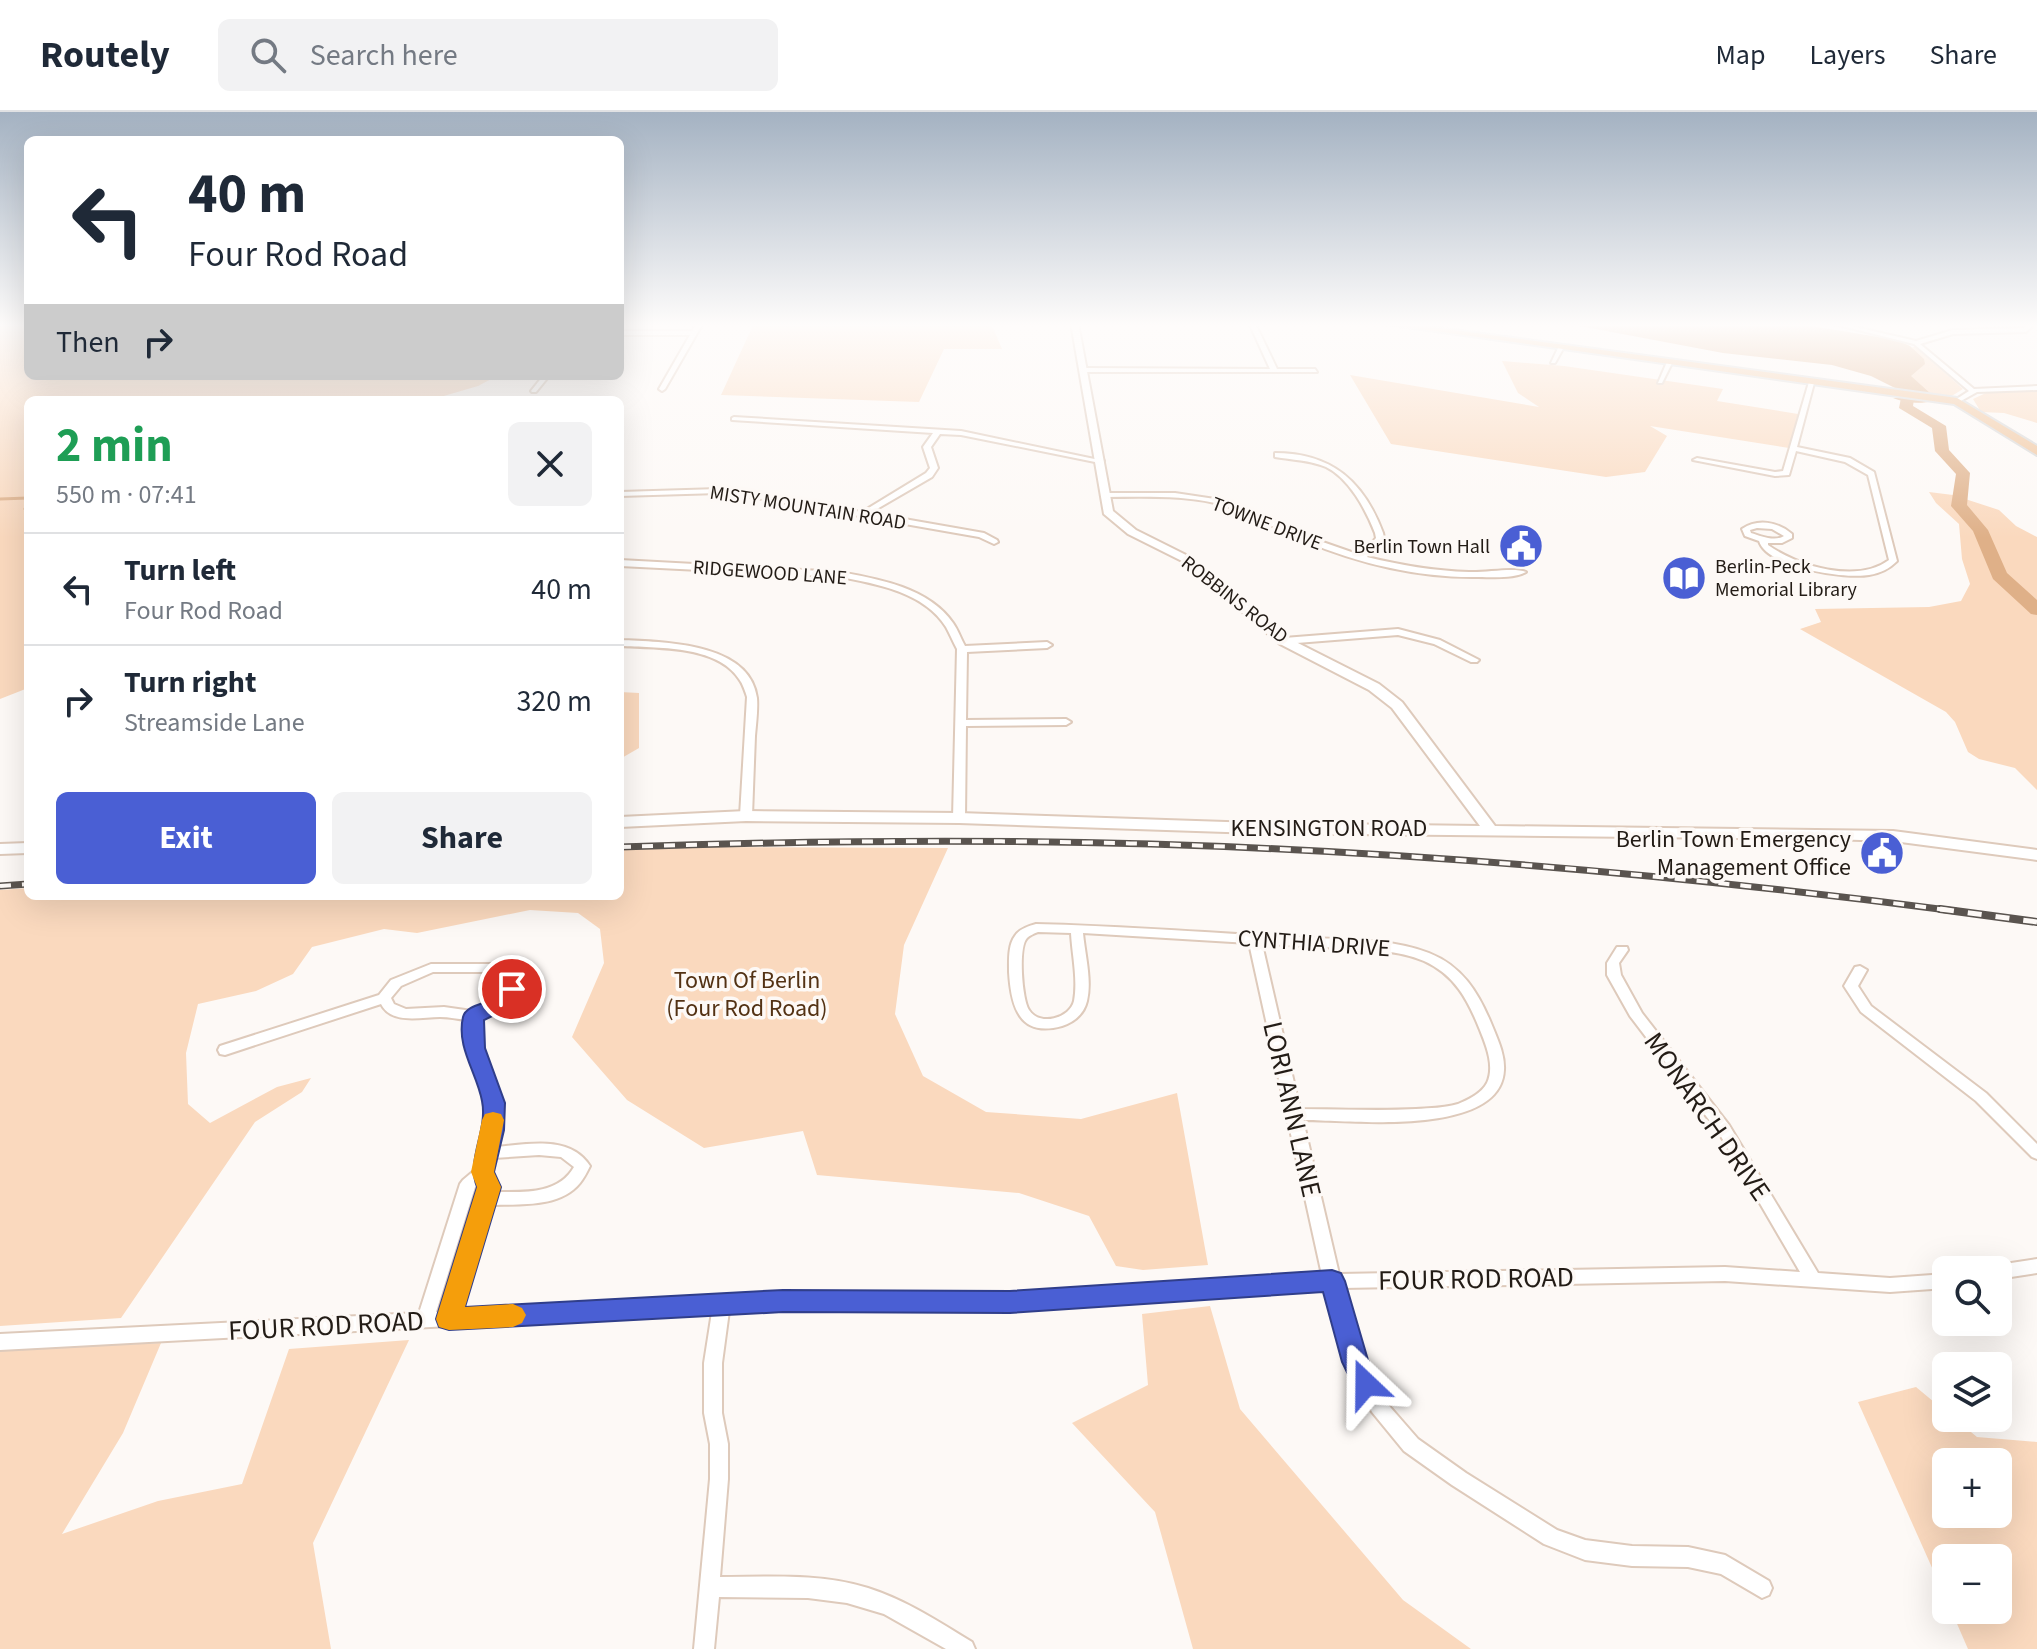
<!DOCTYPE html>
<html lang="en">
<head>
<meta charset="utf-8">
<style>
	body { margin:0; font-family:"Source Sans 3",sans-serif; background:#f2f2f3; color:#1f2937; height:100vh; display:flex; flex-direction:column; font-size:30px; white-space:nowrap }
	* { box-sizing:border-box; margin:0 }
	p { font-size:26px; color:#747a83 }
	.icon { flex:none; width:44px; height:44px; fill:none; stroke:currentColor; stroke-width:2; stroke-linecap:round; stroke-linejoin:round }
	.map { position:relative; flex:1; overflow:hidden }
	.side { position:absolute; left:24px; top:284px; width:600px; height:504px; display:flex; flex-direction:column; background:#fff; border-radius:12px; box-shadow:0 8px 32px #0002 }
	.side>* { flex:none }
	.hud { position:absolute; left:24px; top:24px; width:600px; height:244px; border-radius:12px; box-shadow:0 8px 32px #0002; background:#fff; color:#1f2937; overflow:hidden }
	.controls { position:absolute; left:1932px; top:1144px; display:grid; gap:16px }
	.controls a { display:grid; place-items:center; width:80px; height:80px; border-radius:12px; background:#fff; box-shadow:0 8px 32px #0002; font-size:40px }
	.pin { position:absolute; display:grid; place-items:center; width:68px; height:68px; color:#fff; margin:-34px; border:4px solid #fff; border-radius:50%; box-shadow:0 2px 8px #0007 }
	.me { position:absolute; width:88px; margin:-44px; rotate:337deg; stroke-linejoin:round; filter:drop-shadow(0 0 6px #0008) }
	.turn { display:flex; align-items:center; gap:28px; height:168px; padding:0 32px; font-size:36px }
	.turn .icon { width:104px; height:104px; stroke-width:2.5 }
	.turn b { display:block; font-size:56px; line-height:68px }
	.then { display:flex; align-items:center; height:76px; padding:0 32px; background:#0003; gap:16px; font-size:30px }
	.round { display:grid; place-items:center; flex:none; width:84px; height:84px; border-radius:12px; background:#f2f2f3 }
	.summary { display:flex; align-items:center; justify-content:space-between; height:136px; padding:0 32px }
	h1 { font-size:48px; font-weight:700; line-height:60px; color:#1e9e55 }
	.button { display:flex; gap:16px; margin-top:auto; padding:16px 32px }
	.button a { flex:1; height:92px; border-radius:12px; background:#4a5fd4; color:#fff; font-size:32px; font-weight:700; line-height:92px; text-align:center }
	.button a+a { background:#f2f2f3; color:#1f2937 }
	ul { padding:0; list-style:none }
	li { display:flex; align-items:center; gap:24px; height:112px; padding:0 32px; border-top:2px solid #e0e1e3 }
	li div { flex:1 }
	li b { display:block; font-size:30px }
	li em { font-style:normal }
	header { display:flex; align-items:center; gap:48px; box-sizing:border-box; height:112px; padding:0 40px; background:#fff; border-bottom:2px solid #e0e1e3 }
	header strong { font-size:38px }
	nav { display:flex; gap:44px; margin-inline-start:auto; font-size:28px }
	.search { width:560px; height:72px; background:#f2f2f3; display:flex; align-items:center; gap:20px; box-sizing:border-box; padding:0 28px; border-radius:12px; color:#747a83; font-size:30px }
	.map>svg:first-child { display:block }
	.green { fill:#fad9be; fill-rule:evenodd }
	.water { fill:#dfb088 }
	.lines { fill:none; stroke-linecap:round; stroke-linejoin:round }
	.stream { stroke:#dfb088; stroke-width:3 }
	.river { fill:#dfb088; fill-rule:evenodd }
	.minor-casing { stroke:#decabb; stroke-width:4 }
	.tertiary-casing { stroke:#decabb; stroke-width:4 }
	.primary-casing { stroke:#d7d6d5; stroke-width:4 }
	.minor { fill:#fff; fill-rule:evenodd }
	.tertiary { fill:#fff; fill-rule:evenodd }
	.primary { fill:#efc196; fill-rule:evenodd }
	.rail-far1-casing { stroke:#5a544f; stroke-width:7 }
	.rail-casing { stroke:#5a544f; stroke-width:8 }
	.rail-far1 { stroke:#fdf9f6; stroke-width:4; stroke-dasharray:11; stroke-linecap:butt }
	.rail { stroke:#fdf9f6; stroke-width:5; stroke-dasharray:14; stroke-linecap:butt }
	.route { fill:#4a5fd4; stroke:#303e8a; stroke-width:2 }
	.slow { fill:#f59e0b }
	.labels { text-anchor:middle; stroke-width:7; stroke-linejoin:round; paint-order:stroke }
	.far-street-label { font-size:20px; fill:#231c16; stroke:#fdf9f6 }
	.far-poi-label { font-size:20px; fill:#231c16; stroke:#fdf9f6; text-anchor:end }
	.street-label { font-size:24px; fill:#231c16; stroke:#fdf9f6 }
	.poi-label { font-size:24px; fill:#231c16; stroke:#fdf9f6; text-anchor:end }
	.park-label { font-size:24px; fill:#533214; stroke:#fdf9f6 }
	.near-street-label { font-size:28px; fill:#231c16; stroke:#fdf9f6 }
</style>
</head>
<body>
<header>
<strong>Routely</strong>
<div class="search"><svg class="icon" aria-label="search" viewBox="0 0 24 24"><circle cx="10" cy="10" r="6"/><path d="M15 15l6 6"/></svg>Search here</div>
<nav><a>Map</a><a>Layers</a><a>Share</a></nav>
</header>
<div class="map">
<svg width="2037" height="1537" viewBox="0 0 2037 1537">
	<rect width="100%" height="100%" fill="#fdf9f6"/>
	<path class="green" d="M0,211H28V264H497L478,274L430,288H28V576L0,587Z
		M754,211H991L1002,237H944L919,290L721,283Z
		M1912,235H1916L1963,277L1950,285L1929,284L1909,265L1924,252Z
		M1502,249L1564,254L1723,277L1717,289L1798,302L1789,336L1650,314L1667,324L1645,360L1606,365L1391,332L1350,263L1539,295L1518,281Z
		M2037,278V311L2004,301L1981,300L1973,287L1988,280Z
		M1929,380L1953,383L1999,398L2016,414L2037,425V678L2015,656L1979,647L1968,640L1955,610L1946,600L1800,517L1821,510L1815,497L1929,495L1961,489L1970,472L1962,447L1959,412L1936,391Z
		M620,580L639,581V636L620,647Z
		M715,735L948,736L904,833L895,902L923,964L986,1000L1081,1007L1177,981L1208,1153L1143,1158L1116,1154L1089,1104L1019,1081L817,1063L803,1019L704,1036L627,988L572,925L604,851L600,817L578,801L530,798L417,821L384,817L312,835L293,862L256,879L198,892L186,941L188,992L210,1011L277,975L311,966L302,980L255,1010L121,1206L0,1214V778L28,776V784H620V738Z
		M1210,1194L1240,1297L1403,1488L1471,1537H1193L1155,1400L1072,1311L1148,1273L1142,1202Z
		M409,1228L313,1431L331,1537H0V1238L161,1231L123,1321L62,1422L158,1389L242,1372L289,1237Z
		M1916,1275L1946,1300V1306H1954L1977,1325L2037,1330V1537H1968L1951,1498H1998V1446H1946V1487L1858,1290ZM1946,1350H1998V1402H1946Z"/>
	<path class="water" d="M1564,211H1793L1897,228L1910,234L1924,247L1925,252L1911,264L1931,282L1928,290C1919,292 1902,290 1893,286H1903V280L1871,264L1832,253L1723,241Z"/>
	<g class="lines">
		<path class="stream" d="M0,387L28,386
			M28,391L25,397L28,399"/>
		<path class="river" d="M1890,260H1898L1915,281L1913,294L1946,314L1949,338L1970,361L1967,393L1988,418L2007,461L2037,488V503L2031,502L1993,467L1973,419L1951,394L1956,362L1935,339L1932,316L1899,296L1902,281L1888,263Z"/>
		<g class="minor-casing">
			<path id="minor" d="M697,211H703L665,277L662,279L659,277L690,223H620V219H692Z
				M1249,211H1255L1277,257H1315L1317,260H1084L1081,258L1084,256L1270,257Z
				M1830,211H1838L1916,229L1953,218L2024,216L2026,215L2020,211H2027L2032,214L2026,220L1953,222L1920,232L1974,277L2037,274V278L1977,280L1959,290H1955V288L1969,279L1914,232Z
				M1559,234L1564,235L1555,251H1551Z
				M1667,250L1672,251L1662,271H1658Z
				M543,264H549L536,280H532L531,279Z
				M1809,270L1814,271L1797,335L1850,346L1874,360L1897,449C1889,457 1881,461 1869,463C1846,467 1767,456 1759,429L1745,424L1742,417C1758,406 1778,410 1792,422V426L1782,431H1768V433C1797,454 1857,472 1889,448L1868,363L1845,350L1796,339L1789,363L1775,364L1693,348L1697,346L1775,360L1783,359ZM1757,416L1772,417L1784,424C1774,430 1761,424 1751,421L1750,418Z
				M734,305L961,319L1104,349L1100,351L961,323L940,322L931,335L938,356L932,365L870,401L984,421L997,428L998,430L994,432L979,425L745,384L719,381L620,384V380L719,377L862,400L926,361L930,356L923,335L933,321L732,308V306Z
				M1275,341C1332,341 1364,370 1383,421L1384,426L1367,445C1400,453 1434,459 1469,460C1485,461 1514,455 1526,460C1513,467 1493,465 1478,465C1420,466 1359,452 1305,429C1275,417 1247,399 1215,391C1179,383 1141,385 1105,385L1101,383L1105,381H1175L1215,387L1243,395L1314,427L1360,443L1376,426L1375,421C1366,398 1349,366 1326,355C1310,348 1292,348 1275,345Z
				M620,448L840,460C879,467 929,476 953,511C958,518 961,527 965,534L1047,530L1052,533L1047,536L967,540L966,608L1066,607L1071,610L1066,613L966,614L965,706L959,709L955,708L953,706L957,537C953,530 950,522 946,515C924,480 877,472 840,465L620,454Z
				M1398,517L1440,528L1479,548L1477,550H1471L1434,532L1398,523L1284,532L1279,529L1284,526Z
				M620,528C662,530 750,530 757,586C758,598 756,612 755,624C754,650 753,677 752,704L750,706L746,707L740,704L747,585C745,579 743,572 739,567C717,533 656,536 620,534Z
				M1036,812C1119,814 1202,820 1284,825C1332,828 1384,824 1429,841C1462,854 1478,880 1491,911C1497,926 1505,942 1504,958C1501,1026 1348,1008 1303,1008L1339,1162L1725,1155L1800,1160L1719,1021L1630,904L1607,863V851L1617,835H1627L1628,838L1619,851L1621,863L1642,901L1729,1013L1818,1161L1890,1166L1946,1162V1176L1890,1180L1725,1169L1342,1176L1363,1248L1384,1288L1418,1327L1466,1361L1557,1418L1585,1428L1632,1434L1688,1435L1725,1443L1769,1469L1772,1476L1769,1483L1762,1486L1721,1462L1688,1455L1632,1454L1585,1448L1544,1432L1452,1373L1404,1339L1372,1300L1346,1250L1326,1176L1010,1197L783,1196L729,1199L722,1251V1301L728,1332V1367L720,1465C769,1465 821,1461 868,1476C906,1488 939,1510 972,1530L975,1537H946L884,1502L847,1491L808,1486L719,1485L714,1537H694L710,1367V1332L704,1301V1251L712,1200L0,1238V1222L419,1201L460,1072L463,1068L476,1057L486,1018L487,991L467,936L466,908C458,907 449,905 440,905C421,905 392,913 381,892L225,943L220,942L218,938L220,934L379,883L391,868L431,852H505C512,853 517,859 521,865C516,888 501,897 480,906L481,936L501,991L500,1018L497,1035C528,1032 570,1023 590,1054C587,1060 584,1066 580,1071C560,1096 519,1092 491,1093L460,1199L783,1182L1010,1183L1322,1163L1249,831L1083,821C1085,843 1092,868 1087,889C1084,902 1074,910 1062,914C1019,926 1011,894 1009,860C1009,849 1008,833 1015,824C1019,817 1029,814 1036,812ZM1038,820L1071,821C1072,842 1078,867 1074,889C1070,906 1040,915 1029,898C1022,888 1018,835 1027,826C1029,824 1035,821 1038,820ZM1262,832C1288,833 1314,835 1341,836C1369,838 1398,838 1424,849C1455,863 1468,888 1480,918C1486,933 1495,954 1487,971C1482,981 1468,988 1458,992C1445,996 1430,996 1416,997C1377,999 1339,997 1300,997ZM433,860H502L507,866L501,882L490,891L472,899L444,895L406,897L394,892L391,886L401,874ZM539,1043L561,1045L574,1055C558,1083 523,1080 495,1080L497,1075L491,1060L494,1046ZM480,1071L481,1075L443,1199L436,1200L475,1075Z
				M1860,854L1867,858L1858,874L1871,894L1986,981L2037,1032V1047L2032,1045L1976,989L1861,900L1844,874L1855,855Z
				M2037,1147V1161L1998,1167V1158H1991L1992,1155L1998,1153Z"/>
		</g>
		<g class="tertiary-casing">
			<path id="tertiary" d="M1071,211H1078L1113,399L1136,418L1190,445L1288,526L1379,572L1402,590L1495,714L1893,719L2037,738V748L1893,729L1828,727L1256,721L959,711L746,709L620,715V705L746,699L959,701L1256,711L1480,714L1392,596L1369,578L1280,532L1182,449L1128,422L1104,402Z
				M28,731V741L0,742V732Z"/>
		</g>
		<g class="primary-casing">
			<path id="primary" d="M1378,211H1401L1957,286L2037,334V343L1954,292Z"/>
		</g>
		<use href="#minor" class="minor"/>
		<use href="#tertiary" class="tertiary"/>
		<use href="#primary" class="primary"/>
		<g class="rail-far1-casing">
			<path id="rail-far1" d="M620,735C797,729 974,727 1151,732C1420,740 1688,764 1955,799
				M0,774L28,772"/>
		</g>
		<g class="rail-casing">
			<path id="rail" d="M1940,797L2037,810"/>
		</g>
		<use href="#rail-far1" class="rail-far1"/>
		<use href="#rail" class="rail"/>
	</g>
	<linearGradient id="sky" x2="0" y2="1"><stop stop-color="#a4b2c2"/><stop offset="0.5" stop-color="#fefcfb"/><stop offset="1" stop-color="#fefcfb" stop-opacity="0"/></linearGradient>
	<rect width="2037" height="426" fill="url(#sky)"/>
	<path class="route" d="M512,870L522,877L509,896L484,908L485,936L505,991L504,1018L494,1060L501,1075L465,1195L783,1178L1010,1179L1332,1158L1341,1161L1345,1169L1368,1248L1380,1272L1376,1281L1366,1285L1357,1281L1342,1250L1323,1180L1010,1201L783,1200L449,1218L439,1215L436,1207L477,1075C466,1047 488,1019 482,989C477,961 456,935 463,905C466,893 486,892 495,886C502,880 502,873 512,870Z"/>
	<path class="slow" d="M493,1000L501,1002L504,1008L494,1060L501,1075L465,1195L513,1192L522,1196L526,1203L522,1211L513,1215L449,1218L439,1215L436,1207L477,1075L471,1060L482,1008L485,1002Z"/>
	<defs>
		<g id="civic-disc" transform="scale(2.3)"><circle r="9.5" fill="#4a5fd4" stroke="#fdf9f6"/><path d="M-.6-6.5H3V-4.5H.6V-3L4-1V1h2V6H-6V1h2V-1L-.6-3ZM-1.2 2.5V6h2.4V2.5Z" fill="#fff"/></g>
		<g id="library-disc" transform="scale(2.3)"><circle r="9.5" fill="#4a5fd4" stroke="#fdf9f6"/><path d="M-6-4Q-3-5.5-.7-3.5V5Q-3 3-6 4ZM6-4Q3-5.5 .7-3.5V5Q3 3 6 4Z" fill="#fff"/></g>
	</defs>
	<g fill-rule="evenodd">
		<use href="#civic-disc" x="1521" y="434"/>
		<use href="#library-disc" x="1684" y="466"/>
		<use href="#civic-disc" x="1882" y="741"/>
	</g>
	<g class="labels">
		<g class="far-street-label">
			<text transform="translate(808 395) rotate(9)" y="7">MISTY MOUNTAIN ROAD</text>
			<text transform="translate(1267 411) rotate(21)" y="7">TOWNE DRIVE</text>
			<text transform="translate(770 460) rotate(4)" y="7">RIDGEWOOD LANE</text>
			<text transform="translate(1235 487) rotate(38)" y="7">ROBBINS ROAD</text>
		</g>
		<g class="far-poi-label">
			<text x="1490" y="441">Berlin Town Hall</text>
			<text x="1715" y="461" text-anchor="start">Berlin-Peck<tspan x="1715" dy="23">Memorial Library</tspan></text>
		</g>
		<g class="street-label">
			<text x="1329" y="724">KENSINGTON ROAD</text>
			<text transform="translate(1314 831) rotate(4)" y="8">CYNTHIA DRIVE</text>
		</g>
		<g class="poi-label">
			<text x="1851" y="735">Berlin Town Emergency<tspan x="1851" dy="28">Management Office</tspan></text>
		</g>
		<g class="park-label">
			<text x="747" y="876">Town Of Berlin<tspan x="747" dy="28">(Four Rod Road)</tspan></text>
		</g>
		<g class="near-street-label">
			<text transform="translate(1293 997) rotate(77)" y="10">LORI ANN LANE</text>
			<text transform="translate(1708 1004) rotate(55)" y="10">MONARCH DRIVE</text>
			<text transform="translate(1476 1166) rotate(-1)" y="10">FOUR ROD ROAD</text>
			<text transform="translate(326 1213) rotate(-3)" y="10">FOUR ROD ROAD</text>
		</g>
	</g>
</svg>
<div class="controls">
<a><svg class="icon" aria-label="search" viewBox="0 0 24 24"><circle cx="10" cy="10" r="6"/><path d="M15 15l6 6"/></svg></a>
<a><svg class="icon" aria-label="layers" viewBox="0 0 24 24"><path d="M12 4l9 5-9 5-9-5zM3 14l9 5 9-5"/></svg></a>
<a>+</a>
<a>−</a>
</div>
<div class="pin" style="left:512px;top:877px;background:#d93025"><svg class="icon" aria-label="arrive" viewBox="0 0 24 24"><path d="M6 21V4h12l-3 4 3 4H6"/></svg></div>
<svg class="me" style="left:1366px;top:1272px" viewBox="-20 -20 40 40"><path d="M0-17L14 15 0 8-14 15z" fill="#4a5fd4" stroke="#fff" stroke-width="4"/></svg>
<div class="hud">
<div class="turn"><svg class="icon" aria-label="left" viewBox="0 0 24 24"><path d="M17 20v-9H6M10 6l-5 5 5 5"/></svg><div><b>40 m</b>Four Rod Road</div></div>
<div class="then">Then<svg class="icon" aria-label="right" viewBox="0 0 24 24"><path d="M7 20v-9h11M14 6l5 5-5 5"/></svg></div>
</div>
<section class="side">
<div class="summary"><div><h1>2 min</h1><p>550 m · 07:41</p></div><a class="round"><svg class="icon" aria-label="close" viewBox="0 0 24 24"><path d="M6 6l12 12M18 6L6 18"/></svg></a></div>
<ul>
<li><svg class="icon" aria-label="left" viewBox="0 0 24 24"><path d="M17 20v-9H6M10 6l-5 5 5 5"/></svg><div><b>Turn left</b><p>Four Rod Road</p></div><em>40 m</em></li>
<li><svg class="icon" aria-label="right" viewBox="0 0 24 24"><path d="M7 20v-9h11M14 6l5 5-5 5"/></svg><div><b>Turn right</b><p>Streamside Lane</p></div><em>320 m</em></li>
</ul>
<div class="button"><a>Exit</a><a>Share</a></div>
</section>
</div>
</body>
</html>
